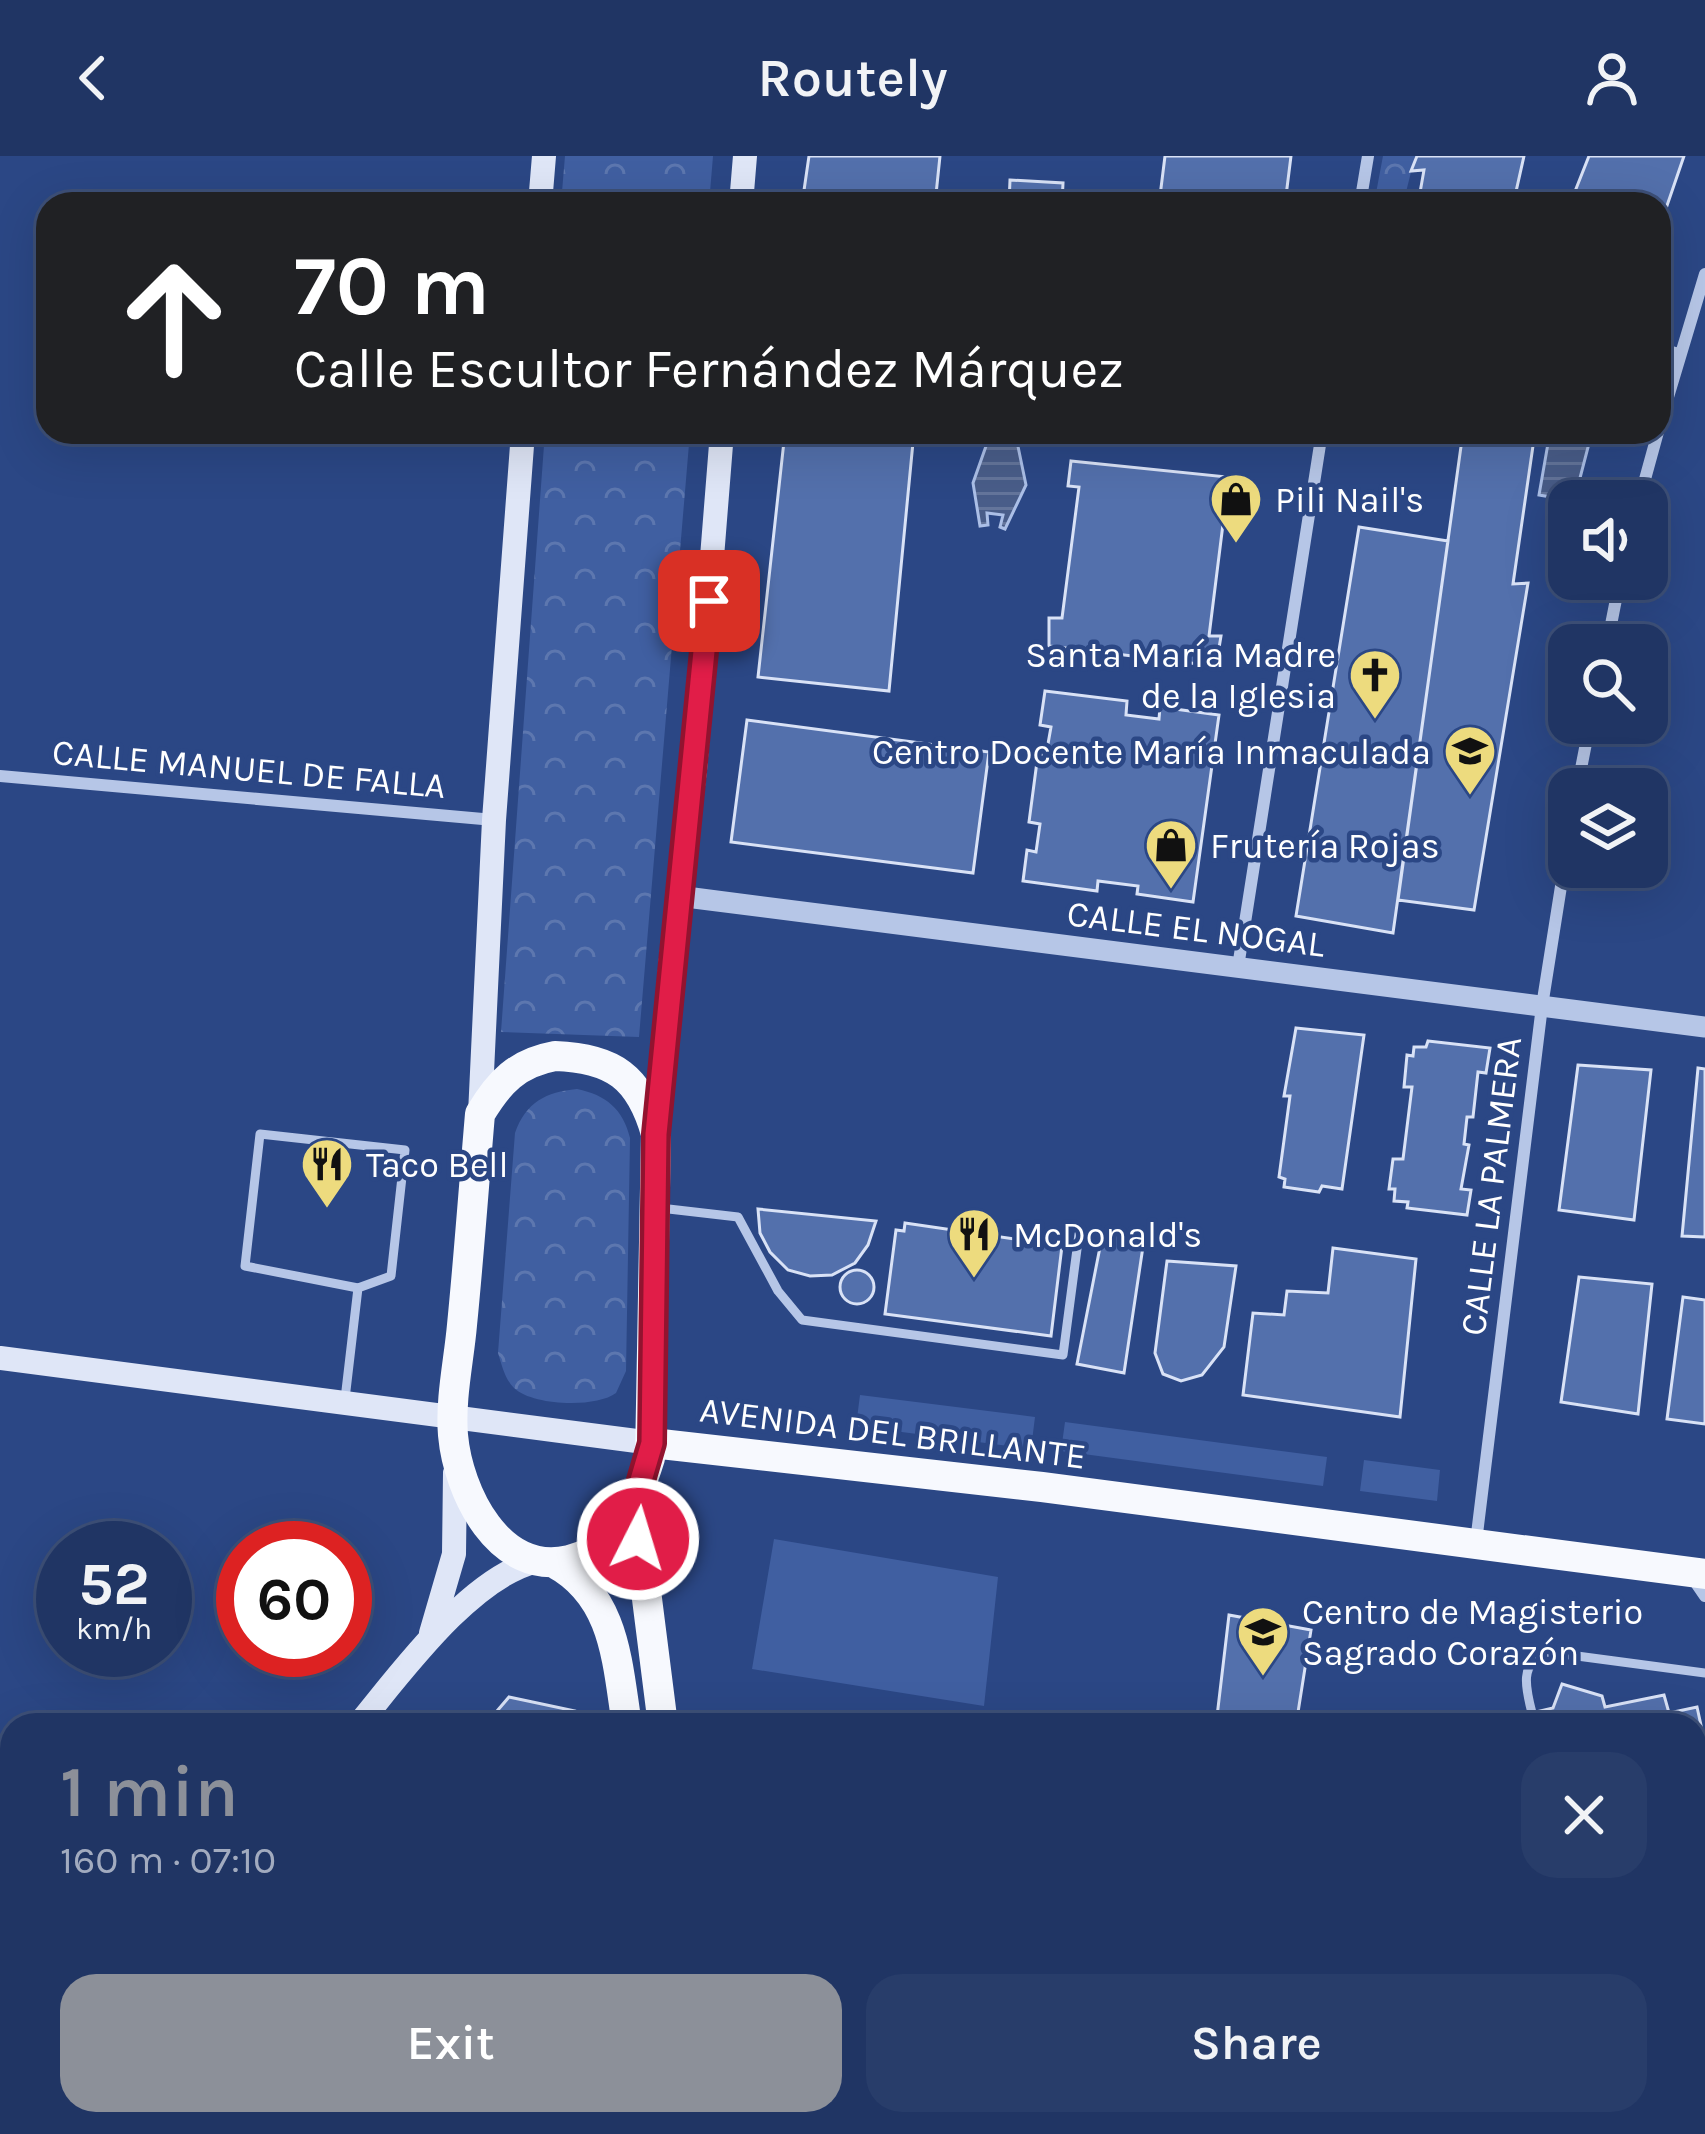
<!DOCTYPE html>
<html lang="en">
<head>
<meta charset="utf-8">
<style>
	body { margin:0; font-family:Karla,sans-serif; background:#283d6a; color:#f1f3f6; height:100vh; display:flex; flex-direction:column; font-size:45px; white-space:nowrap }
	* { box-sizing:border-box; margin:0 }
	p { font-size:39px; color:#a2abbf }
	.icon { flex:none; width:66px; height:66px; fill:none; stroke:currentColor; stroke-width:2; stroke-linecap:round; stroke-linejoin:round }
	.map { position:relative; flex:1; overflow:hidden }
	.sheet { position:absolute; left:0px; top:1557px; width:1707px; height:423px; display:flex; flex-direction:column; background:#203564; border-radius:36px 36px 0 0; box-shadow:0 12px 48px #0002,0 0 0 3px #3d5078 }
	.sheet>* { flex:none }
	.guide { position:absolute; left:36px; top:36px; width:1635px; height:252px; border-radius:36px; box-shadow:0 12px 48px #0002,0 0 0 3px #3d5078; background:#202124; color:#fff; overflow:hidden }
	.buttons { position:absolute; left:1548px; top:324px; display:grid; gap:24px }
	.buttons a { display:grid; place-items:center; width:120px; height:120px; border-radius:24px; background:#203564; box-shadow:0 12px 48px #0002,0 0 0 3px #3d5078; font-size:60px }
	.speed { position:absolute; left:36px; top:1365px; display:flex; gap:24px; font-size:60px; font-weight:700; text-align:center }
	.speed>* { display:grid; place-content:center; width:156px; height:156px; border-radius:50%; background:#203564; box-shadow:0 12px 48px #0002,0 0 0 3px #3d5078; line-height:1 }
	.speed small { font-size:30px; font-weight:400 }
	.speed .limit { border:18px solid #d22; background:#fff; color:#111 }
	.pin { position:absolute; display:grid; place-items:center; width:102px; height:102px; color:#fff; margin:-51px; border-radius:24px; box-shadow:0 6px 18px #0006 }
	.me { position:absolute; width:132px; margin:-66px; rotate:5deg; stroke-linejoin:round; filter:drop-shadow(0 0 9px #0008) }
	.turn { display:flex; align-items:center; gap:42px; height:252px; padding:0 60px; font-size:54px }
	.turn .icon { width:156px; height:156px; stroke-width:2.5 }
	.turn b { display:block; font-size:84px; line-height:102px }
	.round { display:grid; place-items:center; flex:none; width:126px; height:126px; border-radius:36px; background:#283d6a }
	.overview { display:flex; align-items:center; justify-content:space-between; height:204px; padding:0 60px }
	h1 { font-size:72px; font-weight:600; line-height:90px; color:#8c9099 }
	.button { display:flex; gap:24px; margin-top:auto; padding:24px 60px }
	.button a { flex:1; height:138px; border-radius:36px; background:#8c9099; color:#fff; font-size:48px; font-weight:600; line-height:138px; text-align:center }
	.button a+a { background:#283d6a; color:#f1f3f6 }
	header { display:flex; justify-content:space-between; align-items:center; height:156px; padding:0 60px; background:#203564; font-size:54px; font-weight:600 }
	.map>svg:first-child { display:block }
	.grass { fill:#405fa1 }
	.forest { fill:url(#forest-crowns) }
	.water { fill:url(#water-rules); stroke:#abbfe7; stroke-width:3 }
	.building { fill:#5370ac; stroke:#d9e2f6; stroke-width:3 }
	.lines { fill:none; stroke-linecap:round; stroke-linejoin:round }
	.service { stroke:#b6c6e7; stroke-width:9 }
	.minor { stroke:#b6c6e7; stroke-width:12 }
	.tertiary { stroke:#b6c6e7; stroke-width:21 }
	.secondary { stroke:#dfe6f7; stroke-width:24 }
	.primary { stroke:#f7f9fe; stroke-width:30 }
	.route-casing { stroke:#92132f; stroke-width:30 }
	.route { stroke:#e11d48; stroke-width:21 }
	.labels { text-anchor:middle; stroke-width:9; stroke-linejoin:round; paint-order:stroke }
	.poi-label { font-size:36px; fill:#fff; stroke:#2b4785; text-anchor:start }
	.street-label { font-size:36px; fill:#fff; stroke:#2b4785 }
</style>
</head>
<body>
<header><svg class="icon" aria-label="back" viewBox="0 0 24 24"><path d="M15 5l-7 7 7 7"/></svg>Routely<svg class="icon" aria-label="person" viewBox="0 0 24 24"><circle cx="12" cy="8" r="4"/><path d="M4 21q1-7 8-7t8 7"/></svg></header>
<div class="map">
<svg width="1705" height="1978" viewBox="0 0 1705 1978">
	<defs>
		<pattern id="forest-crowns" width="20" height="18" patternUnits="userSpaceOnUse" patternTransform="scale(3)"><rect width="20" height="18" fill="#405fa1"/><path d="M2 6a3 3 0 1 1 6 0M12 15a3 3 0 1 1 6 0" fill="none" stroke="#5d77af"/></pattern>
		<pattern id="water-rules" width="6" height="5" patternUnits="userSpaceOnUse" patternTransform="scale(3)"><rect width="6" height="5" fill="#495d89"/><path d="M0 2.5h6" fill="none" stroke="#64759b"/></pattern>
	</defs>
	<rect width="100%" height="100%" fill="#2b4785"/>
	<path class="grass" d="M860,1239L1035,1261L1031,1293L856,1270Z
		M1065,1266L1327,1301L1323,1330L1061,1295Z
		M1364,1304L1440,1314L1437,1345L1360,1335Z
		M774,1383L998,1421L984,1550L752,1513Z"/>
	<path class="forest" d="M565,0H713L709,48H561Z
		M1383,0H1415L1403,48H1374Z
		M545,276H690L639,881L501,876Z
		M577,933C606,939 623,953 630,982L626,1215L616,1237C596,1252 533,1250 514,1232C505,1223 502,1210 498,1197L515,977C526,946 546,936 577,933Z"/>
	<path class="water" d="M991,276H1015L1026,329L1005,373L1000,371L1003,359L987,357L988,369L980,370L973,327Z
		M1550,276H1592L1574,345L1539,339Z"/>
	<path class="building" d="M809,0H940L935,48H802Z
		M1165,0H1291L1285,48H1159Z
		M1417,0H1524L1515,40L1506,37L1504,48H1418L1424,14L1411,15Z
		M1589,0H1684L1659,73V48H1570Z
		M1010,24L1063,27L1062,48H1009Z
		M785,276H914L889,535L758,521Z
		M1463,276H1535L1513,428L1528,427L1474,754L1398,744Z
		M1071,305L1237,322L1236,352H1225L1209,480H1221L1216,510L1049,490V462H1062L1079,331L1068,330Z
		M1359,371L1448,385L1393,777L1296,760Z
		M1045,535L1127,545L1126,559L1159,563L1160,551L1219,559L1193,746L1137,738L1138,730L1098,725L1097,735L1023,725L1027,694L1036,696L1040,668L1029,666L1038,598L1046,599L1051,571L1040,569Z
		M747,564L989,596L973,717L731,686Z
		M1296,872L1364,879L1342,1033L1322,1030L1319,1036L1284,1031L1285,1023L1279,1021L1290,940H1284Z
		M1428,885L1490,892L1486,917L1478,916L1473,961H1467L1464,988L1469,989L1461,1033L1471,1034L1467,1059L1407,1052L1408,1046L1394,1045L1395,1033H1389L1393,1003H1403L1412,931H1404L1407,899L1413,900L1414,891H1426Z
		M1578,909L1651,914L1634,1064L1559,1054Z
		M1698,912L1705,913V1081L1682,1080Z
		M758,1053L876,1065L868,1089L855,1107L832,1119L810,1120L788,1114L770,1096L760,1077Z
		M905,1067L1062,1090L1051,1180L885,1158L896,1074L904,1075Z
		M1103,1076L1144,1084L1124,1217L1077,1208Z
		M1333,1092L1416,1103L1400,1261L1243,1239L1253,1157L1284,1159L1287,1135L1328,1137Z
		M1167,1105L1236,1110L1224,1191L1202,1219L1181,1225L1163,1218L1155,1197Z
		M840 1131a17 17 0 1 1 34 0a17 17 0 1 1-34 0Z
		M1579,1121L1652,1128L1638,1258L1561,1246Z
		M1683,1141L1705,1144V1268L1667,1263Z
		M1229,1459L1311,1474L1296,1569H1216Z
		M1562,1528L1602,1540L1605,1551L1664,1539L1669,1557L1697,1551L1704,1583L1695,1585V1569H1512L1510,1562L1553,1552Z
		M509,1541L575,1555L578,1569H485Z
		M1705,1770V1978H1592L1507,1968H1695V1777Z
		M140,1968H674L677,1978H131Z
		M813,1968H909L911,1978H815Z
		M1119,1968H1161L1160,1978H1104L1117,1977Z
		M1196,1968H1251L1249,1978H1194Z"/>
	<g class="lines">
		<path class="service" d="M260,978L405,994L391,1120L358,1132L245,1110Z
			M660,1052L738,1061L778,1135L802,1164L1063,1199L1079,1078
			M345,1243L358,1132
			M1535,1569C1529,1542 1514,1508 1547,1496L1705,1517"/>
		<path class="minor" d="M1360,48L1368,0
			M1659,192L1678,198
			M1659,271L1705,118
			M1639,345L1658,276
			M1607,489L1620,423
			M0,620L494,664
			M1577,633L1590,567
			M1238,811L1322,276
			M1476,1386L1542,850L1569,680
			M1692,1421L1705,1440
			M0,1676L12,1678
			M1695,1713L1705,1706
			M1418,1978L1426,1968"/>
		<path class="tertiary" d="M678,740L1705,871"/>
		<path class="secondary" d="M540,48L544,0
			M741,48L745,0
			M480,958L494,664L523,276
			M656,975L671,802L695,614L722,276
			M0,1202L652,1287
			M431,1477L454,1398L455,1317
			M358,1569C401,1517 470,1421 537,1405
			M16,1978L24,1968"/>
		<path class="primary" d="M555,900C613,902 640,921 656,978L650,1302C636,1347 619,1392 569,1404C499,1421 458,1336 453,1279C450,1243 459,1204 462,1169C469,1099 474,1028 480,958C499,926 517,907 555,900Z
			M652,1287L1042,1331L1705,1418
			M635,1348L663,1569
			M554,1407C616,1440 617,1507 627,1569
			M716,1968L719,1978
			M756,1968L759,1978"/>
	</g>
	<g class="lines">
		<g class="route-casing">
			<path id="route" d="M638,1383L634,1348L652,1287L656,978L709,445"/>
		</g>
		<use href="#route" class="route"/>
	</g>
	<defs>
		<g id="shop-pin" transform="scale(2.7)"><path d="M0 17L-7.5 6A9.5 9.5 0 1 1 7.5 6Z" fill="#eddb7e" stroke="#2b4785"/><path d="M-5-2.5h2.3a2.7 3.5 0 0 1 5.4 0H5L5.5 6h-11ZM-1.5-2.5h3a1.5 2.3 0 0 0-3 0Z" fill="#111"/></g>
		<g id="church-pin" transform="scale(2.7)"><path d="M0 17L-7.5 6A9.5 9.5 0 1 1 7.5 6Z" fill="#eddb7e" stroke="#2b4785"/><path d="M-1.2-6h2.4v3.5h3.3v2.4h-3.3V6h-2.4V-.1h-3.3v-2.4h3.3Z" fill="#111"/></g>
		<g id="school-pin" transform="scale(2.7)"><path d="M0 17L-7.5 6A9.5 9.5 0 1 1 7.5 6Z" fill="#eddb7e" stroke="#2b4785"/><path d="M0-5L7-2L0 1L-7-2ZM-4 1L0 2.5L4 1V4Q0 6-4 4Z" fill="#111"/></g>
		<g id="restaurant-pin" transform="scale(2.7)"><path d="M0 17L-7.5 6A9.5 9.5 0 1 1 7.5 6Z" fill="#eddb7e" stroke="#2b4785"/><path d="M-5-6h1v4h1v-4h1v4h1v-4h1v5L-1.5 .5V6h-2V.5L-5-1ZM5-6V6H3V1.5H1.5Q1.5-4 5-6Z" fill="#111"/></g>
		<g id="university-pin" transform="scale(2.7)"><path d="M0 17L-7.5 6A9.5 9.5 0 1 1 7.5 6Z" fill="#eddb7e" stroke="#2b4785"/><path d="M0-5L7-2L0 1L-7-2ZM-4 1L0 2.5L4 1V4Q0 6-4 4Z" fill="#111"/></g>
	</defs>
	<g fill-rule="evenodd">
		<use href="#shop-pin" x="1236" y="343"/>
		<use href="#church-pin" x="1375" y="519"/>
		<use href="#school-pin" x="1470" y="595"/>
		<use href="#shop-pin" x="1171" y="689"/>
		<use href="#restaurant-pin" x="327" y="1008"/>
		<use href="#restaurant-pin" x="974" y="1078"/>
		<use href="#university-pin" x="1263" y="1476"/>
	</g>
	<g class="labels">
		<g class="poi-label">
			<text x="1275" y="356">Pili Nail's</text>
			<text x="1336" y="511" text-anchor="end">Santa María Madre<tspan x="1336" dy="41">de la Iglesia</tspan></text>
			<text x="1431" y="608" text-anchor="end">Centro Docente María Inmaculada</text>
			<text x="1210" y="702">Frutería Rojas</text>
			<text x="366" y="1021">Taco Bell</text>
			<text x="1013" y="1091">McDonald's</text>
			<text x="1302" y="1468">Centro de Magisterio<tspan x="1302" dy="41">Sagrado Corazón</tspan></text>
		</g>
		<g class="street-label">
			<text transform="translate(249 612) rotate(5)" y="13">CALLE MANUEL DE FALLA</text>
			<text transform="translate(1196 772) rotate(7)" y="13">CALLE EL NOGAL</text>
			<text transform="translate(1490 1030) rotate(-83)" y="13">CALLE LA PALMERA</text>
			<text transform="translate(893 1276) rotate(7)" y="13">AVENIDA DEL BRILLANTE</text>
		</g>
	</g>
</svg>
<div class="buttons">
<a><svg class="icon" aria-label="sound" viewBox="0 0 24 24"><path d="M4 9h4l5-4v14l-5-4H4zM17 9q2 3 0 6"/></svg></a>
<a><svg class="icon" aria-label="search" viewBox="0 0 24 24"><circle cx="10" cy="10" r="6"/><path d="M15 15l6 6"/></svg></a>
<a><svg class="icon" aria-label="layers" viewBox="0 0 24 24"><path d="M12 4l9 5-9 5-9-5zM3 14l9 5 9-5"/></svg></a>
</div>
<div class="speed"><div>52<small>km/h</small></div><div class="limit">60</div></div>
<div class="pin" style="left:709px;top:445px;background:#d93025"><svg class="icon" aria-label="arrive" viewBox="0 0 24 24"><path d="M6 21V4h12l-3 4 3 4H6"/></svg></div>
<svg class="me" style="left:638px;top:1383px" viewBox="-20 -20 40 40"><circle r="17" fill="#e11d48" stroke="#fff" stroke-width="3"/><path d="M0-11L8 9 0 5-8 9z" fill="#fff"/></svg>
<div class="guide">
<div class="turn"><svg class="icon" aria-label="ahead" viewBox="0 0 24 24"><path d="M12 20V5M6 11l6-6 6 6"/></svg><div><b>70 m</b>Calle Escultor Fernández Márquez</div></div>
</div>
<section class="sheet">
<div class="overview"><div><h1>1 min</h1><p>160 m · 07:10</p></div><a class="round"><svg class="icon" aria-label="close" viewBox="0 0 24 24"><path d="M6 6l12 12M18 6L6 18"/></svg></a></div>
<div class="button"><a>Exit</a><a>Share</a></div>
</section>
</div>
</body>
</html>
